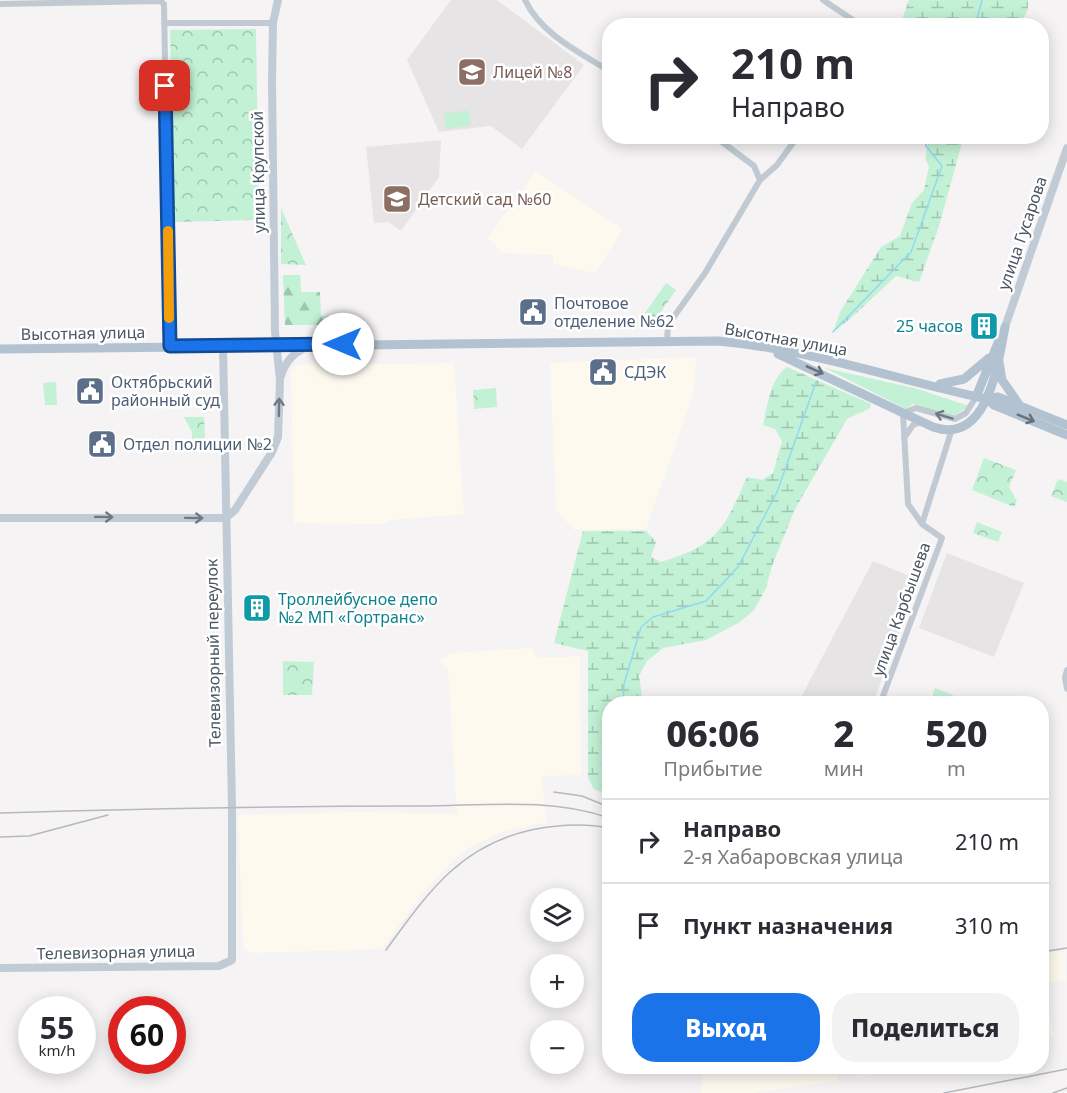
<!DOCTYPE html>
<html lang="ru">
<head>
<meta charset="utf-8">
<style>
	body { margin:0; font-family:"Noto Sans",sans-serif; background:#f2f2f3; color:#2b2b33; height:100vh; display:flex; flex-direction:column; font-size:22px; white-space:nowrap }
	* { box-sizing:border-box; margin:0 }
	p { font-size:20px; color:#7c7c81 }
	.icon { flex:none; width:33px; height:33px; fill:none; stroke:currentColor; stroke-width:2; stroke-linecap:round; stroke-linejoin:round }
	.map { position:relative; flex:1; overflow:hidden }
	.sheet { position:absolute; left:602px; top:696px; width:447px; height:378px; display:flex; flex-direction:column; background:#fff; border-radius:24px; box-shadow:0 3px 15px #0003 }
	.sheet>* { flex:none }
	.hud { position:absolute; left:602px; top:18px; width:447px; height:126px; border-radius:24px; box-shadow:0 3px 15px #0003; background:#fff; color:#2b2b33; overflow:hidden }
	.tools { position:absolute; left:530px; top:888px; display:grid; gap:12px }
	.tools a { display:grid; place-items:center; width:54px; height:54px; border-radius:50%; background:#fff; box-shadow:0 3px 15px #0003; font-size:30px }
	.speed { position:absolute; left:18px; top:996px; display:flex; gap:12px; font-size:30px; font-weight:700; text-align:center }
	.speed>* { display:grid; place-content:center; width:78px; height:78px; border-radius:50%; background:#fff; box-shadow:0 3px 15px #0003; line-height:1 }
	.speed small { font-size:15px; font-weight:400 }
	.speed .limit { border:9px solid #d22; background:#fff; color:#111 }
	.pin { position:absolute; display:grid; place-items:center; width:51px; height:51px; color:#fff; margin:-26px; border-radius:12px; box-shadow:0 3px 9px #0006 }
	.me { position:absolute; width:66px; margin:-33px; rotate:270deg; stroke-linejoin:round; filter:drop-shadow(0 0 4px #0008) }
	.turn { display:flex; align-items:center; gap:21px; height:126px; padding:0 30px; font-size:27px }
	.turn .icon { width:78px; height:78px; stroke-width:2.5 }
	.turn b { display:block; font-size:42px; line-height:51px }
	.eta { display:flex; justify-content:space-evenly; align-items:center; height:102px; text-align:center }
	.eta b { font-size:36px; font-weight:800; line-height:42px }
	.button { display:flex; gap:12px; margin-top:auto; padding:12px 30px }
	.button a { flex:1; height:69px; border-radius:24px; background:#1a73e8; color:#fff; font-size:24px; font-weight:800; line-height:69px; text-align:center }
	.button a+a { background:#f2f2f3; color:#2b2b33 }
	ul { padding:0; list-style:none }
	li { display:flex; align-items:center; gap:18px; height:84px; padding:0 30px; border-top:2px solid #e1e1e2 }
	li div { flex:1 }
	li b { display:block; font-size:22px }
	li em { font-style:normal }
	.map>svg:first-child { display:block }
	.commercial { fill:#fdf9ef }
	.education { fill:#e6e4e5 }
	.grass { fill:#c3f1d5 }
	.forest { fill:url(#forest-firs) }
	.wetland { fill:url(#wetland-marsh) }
	.park { fill:url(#park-crowns) }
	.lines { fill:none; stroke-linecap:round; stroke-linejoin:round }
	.stream { stroke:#90daee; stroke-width:1.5 }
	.street { stroke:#c1cad2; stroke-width:6 }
	.secondary { stroke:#c1cbd6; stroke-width:8 }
	.primary { stroke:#b3c2d1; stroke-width:9 }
	.rail { stroke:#b5b8bd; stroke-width:1.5 }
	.oneway { stroke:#64717d }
	.oneway2 { stroke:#6e7984 }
	.oneway3 { stroke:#6e7983 }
	.route-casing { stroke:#114b97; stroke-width:15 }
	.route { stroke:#1a73e8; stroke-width:10 }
	.slow { stroke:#f59e0b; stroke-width:10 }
	.labels { text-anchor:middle; stroke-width:5; stroke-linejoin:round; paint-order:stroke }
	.education-label { font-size:16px; fill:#785e54; stroke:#fff; text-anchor:start }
	.street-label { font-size:16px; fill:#4a5661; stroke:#fff }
	.service-label { font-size:16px; fill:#4e5e75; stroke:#fff; text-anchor:start }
	.culture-label { font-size:16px; fill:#0d838f; stroke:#fff; text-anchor:end }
</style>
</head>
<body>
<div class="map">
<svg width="1067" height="1093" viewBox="0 0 1067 1093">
	<defs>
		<pattern id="forest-firs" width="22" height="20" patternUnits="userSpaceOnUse" patternTransform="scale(1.5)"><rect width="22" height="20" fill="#c3f1d5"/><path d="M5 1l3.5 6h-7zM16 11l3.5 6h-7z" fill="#a0c6b0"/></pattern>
		<pattern id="wetland-marsh" width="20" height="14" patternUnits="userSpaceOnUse" patternTransform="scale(1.5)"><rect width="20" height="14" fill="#c3f1d5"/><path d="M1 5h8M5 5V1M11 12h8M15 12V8" fill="none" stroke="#a0c6b0"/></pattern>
		<pattern id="park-crowns" width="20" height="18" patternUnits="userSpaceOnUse" patternTransform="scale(1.5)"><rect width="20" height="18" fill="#c3f1d5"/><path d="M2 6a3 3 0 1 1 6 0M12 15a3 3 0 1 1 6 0" fill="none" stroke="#a0c6b0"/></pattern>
	</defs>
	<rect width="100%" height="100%" fill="#f5f3f3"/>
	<path class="commercial" d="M536,171L623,229L595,273L553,264V255L501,253L488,238Z
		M696,357L694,392L646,529L574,530L556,510L550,363Z
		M454,363L464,514L392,520L382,524L294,523L291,371L296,365Z
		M532,648L536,658L580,656L581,775L541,776L547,822L504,831L467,849L452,861L421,895L382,949L252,953L243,948L238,815L361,812L457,814L448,670L440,661L450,653Z
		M1065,951L1066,979L1043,984L1054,1036L1041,1039V954Z
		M703,1067H835L838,1081L751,1093H701Z
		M855,1067V1066L918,1067L857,1078Z"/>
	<path class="education" d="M451,0H497L584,65L522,149L491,126L439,132L407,60Z
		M441,140L439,177L401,231L389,222L374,223L366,147Z
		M947,553L1024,583L994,657L919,628Z
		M873,561L919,580L873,703H798Z"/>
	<path class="grass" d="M468,110L471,125L447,129L444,114Z
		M825,368L918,389L969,406L952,417L913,404L906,409Z
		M56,382L57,405H45L43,383Z
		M935,688L953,695L950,703H930Z"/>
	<path class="forest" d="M283,275H300L301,292H320L321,316L346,315L347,325H285Z"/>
	<path class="wetland" d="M909,0H1028V9L1020,25H900Z
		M930,136L956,137L963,139L939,226L919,282L896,276L850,319L833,332L840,312L881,247L900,236L912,203L924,190L929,166L925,158Z
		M787,367L871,404L870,408L847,419L795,509L772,566L766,588L754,610L740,622L706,640L663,648L647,661L639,676L643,703L609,704V795L594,789L588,778V651L554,643L583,531H646L656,542L651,557L661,562C718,545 724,529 747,477L762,480L773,473L782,441L775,429L763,425C767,407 771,377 787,367Z"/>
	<path class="park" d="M256,29L259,220L174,222L170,30Z
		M281,208L306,265L281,264Z
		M666,283L676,290L655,320L645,313Z
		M496,388L497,407L474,409L473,390Z
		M204,417L205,438L192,439V432L184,417Z
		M984,458L1016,470L1009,487L1017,501L1014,507L972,490Z
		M1058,479L1067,482V502L1051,496Z
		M977,522L1002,532L998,542L973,533Z
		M283,661L314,662L312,695H283Z"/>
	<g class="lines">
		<path class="stream" d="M975,26L982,0
			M833,332L911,252L942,166L926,146V136
			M623,704L624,684L641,627L653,617L706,601L738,567L777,492L816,382
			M606,796L609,786"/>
		<path class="street" d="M525,0C541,34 579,52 609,71
			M823,0L862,26
			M0,4L160,1L164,4L170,346
			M164,23H273
			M808,24L810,26
			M760,180L777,165L798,136
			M667,341L668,325L705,273L760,180L754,166L714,136
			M904,438L913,425L921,422
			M922,524L952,429
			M1067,670L1065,678L1067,689
			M880,704L942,538L922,524L908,504L903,413L916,408L955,419L966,413L976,397"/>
		<path class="secondary" d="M1005,327L1067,148
			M281,376C285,362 295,351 310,346
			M0,518H226L235,510L272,452L278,437L280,380L275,332L272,82L273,23L278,0
			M0,968L219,966L232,960V808L223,345"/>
		<path class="primary" d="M0,349L718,341C810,349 897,380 987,399L998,397L1067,425
			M778,354L933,427C988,446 998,363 1005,327
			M999,362L1002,380L1018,403
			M940,384L964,379L989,358
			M976,397L998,343
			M987,399L994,405L1067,435"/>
		<path class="rail" d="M554,792L582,796L609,807
			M0,813C140,809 279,806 419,806C481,806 550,797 609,818
			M0,837L29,836L108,815
			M386,950C427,894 459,846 531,830C556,825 584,823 609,828
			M1041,952L1067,948
			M944,1093L1067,1069
			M1053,1093L1067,1088"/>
	</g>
	<defs><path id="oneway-shaft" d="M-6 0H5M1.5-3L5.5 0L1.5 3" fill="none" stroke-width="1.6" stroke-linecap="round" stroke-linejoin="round" transform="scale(1.5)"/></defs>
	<g class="oneway">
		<use href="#oneway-shaft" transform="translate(815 370) rotate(24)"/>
		<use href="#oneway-shaft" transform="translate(1026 418) rotate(22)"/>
	</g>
	<g class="oneway2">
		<use href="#oneway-shaft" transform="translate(279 407) rotate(-89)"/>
		<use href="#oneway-shaft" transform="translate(104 517) rotate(1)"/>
		<use href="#oneway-shaft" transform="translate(194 518) rotate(1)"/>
	</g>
	<use class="oneway3" href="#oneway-shaft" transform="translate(944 416) rotate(-163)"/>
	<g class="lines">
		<g class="route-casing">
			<path id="route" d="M165,86L170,346L343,344"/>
		</g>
		<use href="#route" class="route"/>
		<path class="slow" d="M168,231L169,318"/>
	</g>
	<defs>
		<g id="school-square" transform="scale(1.5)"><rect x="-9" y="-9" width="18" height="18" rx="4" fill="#8d6e63" stroke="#fff"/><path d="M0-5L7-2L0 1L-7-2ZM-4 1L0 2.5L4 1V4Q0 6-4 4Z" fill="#fff"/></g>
		<g id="civic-square" transform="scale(1.5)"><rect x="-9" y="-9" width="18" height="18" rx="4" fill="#5c6f8a" stroke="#fff"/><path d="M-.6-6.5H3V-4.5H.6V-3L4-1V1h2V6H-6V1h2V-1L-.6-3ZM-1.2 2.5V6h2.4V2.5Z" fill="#fff"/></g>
		<g id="building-square" transform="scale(1.5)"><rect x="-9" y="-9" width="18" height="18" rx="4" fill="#0f9aa8" stroke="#fff"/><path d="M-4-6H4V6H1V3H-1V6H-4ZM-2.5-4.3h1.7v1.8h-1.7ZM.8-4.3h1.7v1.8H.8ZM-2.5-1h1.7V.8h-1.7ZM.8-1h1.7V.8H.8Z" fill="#fff"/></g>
	</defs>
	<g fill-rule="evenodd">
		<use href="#school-square" x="472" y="72"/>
		<use href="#school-square" x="397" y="199"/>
		<use href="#civic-square" x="533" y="312"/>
		<use href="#building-square" x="984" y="326"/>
		<use href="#civic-square" x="603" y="372"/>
		<use href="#civic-square" x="90" y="391"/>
		<use href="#civic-square" x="102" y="444"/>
		<use href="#building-square" x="257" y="608"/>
	</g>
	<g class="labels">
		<g class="education-label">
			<text x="493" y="78">Лицей №8</text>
			<text x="418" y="205">Детский сад №60</text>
		</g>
		<g class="street-label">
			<text transform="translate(258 172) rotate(-91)" y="6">улица Крупской</text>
			<text transform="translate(1022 233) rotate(-71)" y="6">улица Гусарова</text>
			<text transform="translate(83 333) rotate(-1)" y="6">Высотная улица</text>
			<text transform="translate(786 339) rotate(10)" y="6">Высотная улица</text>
			<text transform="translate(901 609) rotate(-70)" y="6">улица Карбышева</text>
			<text transform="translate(213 653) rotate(-91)" y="6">Телевизорный переулок</text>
			<text transform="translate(116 952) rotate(-1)" y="6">Телевизорная улица</text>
		</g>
		<g class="service-label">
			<text x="554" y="309">Почтовое<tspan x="554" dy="18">отделение №62</tspan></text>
			<text x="624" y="378">СДЭК</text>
			<text x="111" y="388">Октябрьский<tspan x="111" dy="18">районный суд</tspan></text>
			<text x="123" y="450">Отдел полиции №2</text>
		</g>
		<g class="culture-label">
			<text x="963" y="332">25 часов</text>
			<text x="278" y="605" text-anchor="start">Троллейбусное депо<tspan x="278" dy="18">№2 МП «Гортранс»</tspan></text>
		</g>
	</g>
</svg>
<div class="tools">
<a><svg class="icon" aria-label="layers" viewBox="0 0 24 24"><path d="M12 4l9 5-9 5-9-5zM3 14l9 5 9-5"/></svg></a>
<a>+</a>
<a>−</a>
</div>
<div class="speed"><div>55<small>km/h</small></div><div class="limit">60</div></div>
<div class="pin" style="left:165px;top:86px;background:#d93025"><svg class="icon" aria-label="arrive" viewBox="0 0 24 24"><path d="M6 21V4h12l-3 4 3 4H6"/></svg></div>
<svg class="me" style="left:343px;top:344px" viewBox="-20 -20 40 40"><circle r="19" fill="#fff"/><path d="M0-13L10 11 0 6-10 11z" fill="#1a73e8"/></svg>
<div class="hud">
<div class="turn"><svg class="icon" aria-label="right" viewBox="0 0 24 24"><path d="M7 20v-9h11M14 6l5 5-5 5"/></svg><div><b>210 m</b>Направо</div></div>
</div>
<section class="sheet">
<div class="eta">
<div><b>06:06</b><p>Прибытие</p></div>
<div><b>2</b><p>мин</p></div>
<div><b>520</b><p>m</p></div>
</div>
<ul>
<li><svg class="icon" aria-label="right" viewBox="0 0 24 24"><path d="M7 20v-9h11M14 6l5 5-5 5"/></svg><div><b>Направо</b><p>2-я Хабаровская улица</p></div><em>210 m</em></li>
<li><svg class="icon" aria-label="arrive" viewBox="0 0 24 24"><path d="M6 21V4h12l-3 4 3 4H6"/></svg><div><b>Пункт назначения</b></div><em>310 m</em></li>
</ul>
<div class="button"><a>Выход</a><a>Поделиться</a></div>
</section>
</div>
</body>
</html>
